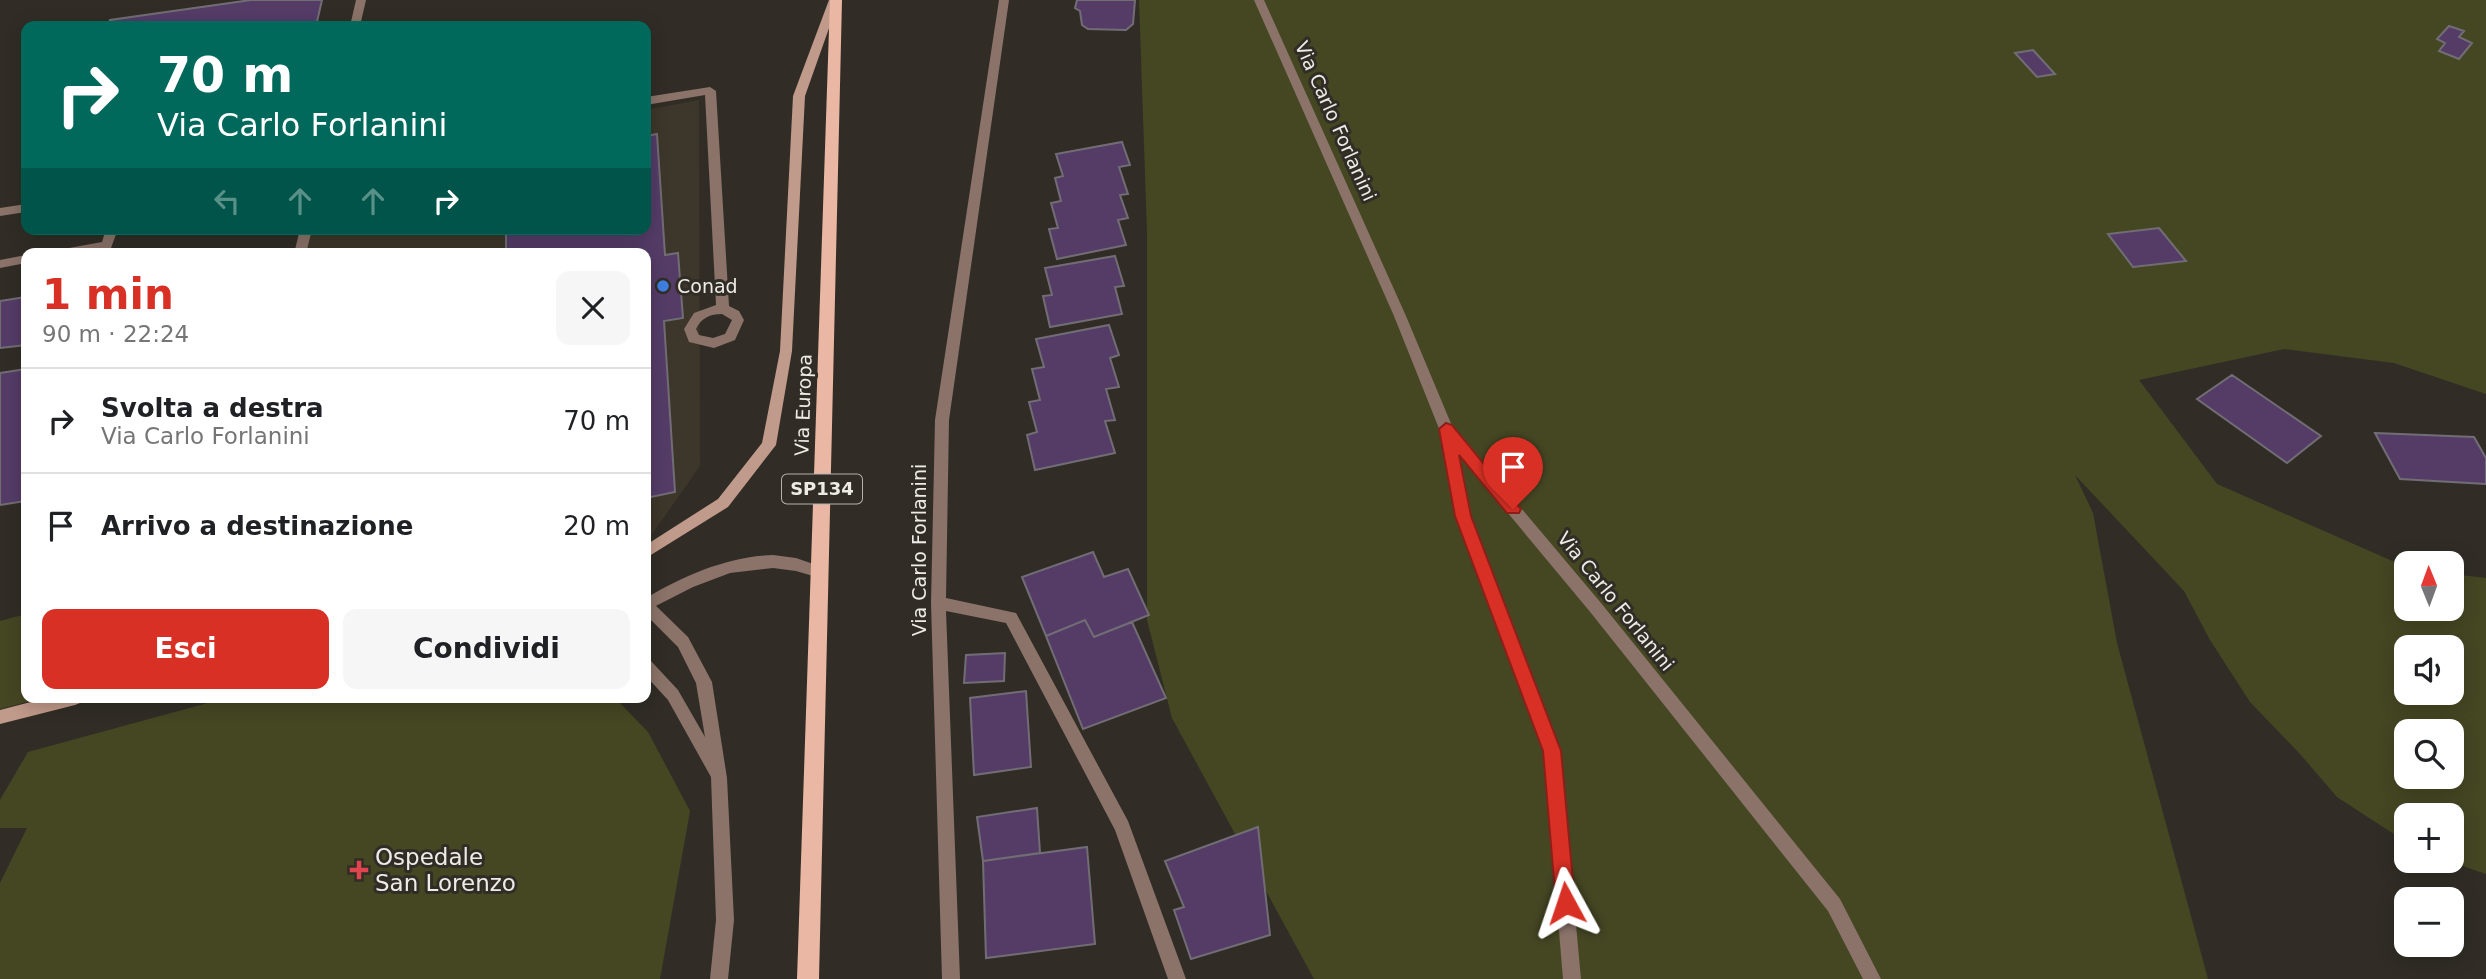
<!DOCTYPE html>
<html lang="it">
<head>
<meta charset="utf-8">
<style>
	body { margin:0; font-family:"DejaVu Sans",sans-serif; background:#f6f6f6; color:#202124; height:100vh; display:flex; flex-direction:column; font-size:26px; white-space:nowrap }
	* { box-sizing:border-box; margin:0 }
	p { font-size:23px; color:#757577 }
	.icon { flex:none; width:38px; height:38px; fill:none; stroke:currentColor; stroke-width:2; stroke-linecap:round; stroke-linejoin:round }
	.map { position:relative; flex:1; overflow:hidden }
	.details { position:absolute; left:21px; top:248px; width:630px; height:455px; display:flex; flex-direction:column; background:#fff; border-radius:14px; box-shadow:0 4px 18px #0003 }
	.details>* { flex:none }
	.top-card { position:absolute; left:21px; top:21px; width:630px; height:214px; border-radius:14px; box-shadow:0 4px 18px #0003; background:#00695c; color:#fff; overflow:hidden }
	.needle { width:46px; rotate:359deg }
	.controls { position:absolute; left:2394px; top:551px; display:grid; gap:14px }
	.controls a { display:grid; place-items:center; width:70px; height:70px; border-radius:14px; background:#fff; box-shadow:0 4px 18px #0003; font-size:35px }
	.pin { position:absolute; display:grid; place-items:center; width:60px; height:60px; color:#fff; margin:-72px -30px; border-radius:50% 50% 50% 0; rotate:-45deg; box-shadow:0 0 7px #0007 }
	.pin .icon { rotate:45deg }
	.me { position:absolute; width:77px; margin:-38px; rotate:355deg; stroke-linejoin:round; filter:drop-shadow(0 0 5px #0008) }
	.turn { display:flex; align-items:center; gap:24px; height:147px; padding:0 21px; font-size:32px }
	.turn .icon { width:91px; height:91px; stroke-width:2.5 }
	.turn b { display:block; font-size:49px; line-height:60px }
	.lanes { display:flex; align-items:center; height:66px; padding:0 21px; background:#0003; justify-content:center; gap:35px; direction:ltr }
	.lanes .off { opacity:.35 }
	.round { display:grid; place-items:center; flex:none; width:74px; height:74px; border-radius:14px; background:#f6f6f6 }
	.summary { display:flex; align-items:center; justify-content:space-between; height:119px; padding:0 21px }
	h1 { font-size:42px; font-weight:700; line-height:52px; color:#d93025 }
	.primary-button { display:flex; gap:14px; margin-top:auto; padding:14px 21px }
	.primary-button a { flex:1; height:80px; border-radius:14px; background:#d93025; color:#fff; font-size:28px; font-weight:700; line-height:80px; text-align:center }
	.primary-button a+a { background:#f6f6f6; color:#202124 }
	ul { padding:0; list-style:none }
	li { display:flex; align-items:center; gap:21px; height:105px; padding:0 21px; border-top:2px solid #e0e0e0 }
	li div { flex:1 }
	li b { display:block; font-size:26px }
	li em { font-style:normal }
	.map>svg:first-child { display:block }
	.built { fill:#3d362a }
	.green { fill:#454723; fill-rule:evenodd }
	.building { fill:#543c67; stroke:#716d75; stroke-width:2 }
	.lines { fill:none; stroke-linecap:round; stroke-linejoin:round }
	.lane { fill:#8b7369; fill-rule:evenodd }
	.street { fill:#8b7369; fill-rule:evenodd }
	.secondary { fill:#c09a8a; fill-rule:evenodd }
	.primary { fill:#e9b7a3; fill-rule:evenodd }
	.route { fill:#d93025; stroke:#8d1f18; stroke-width:2 }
	.shop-dot { fill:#3f7fe0; stroke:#312d26; stroke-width:2.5 }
	.health-dot { fill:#e0444e; stroke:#312d26; stroke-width:2.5 }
	.labels { text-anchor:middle; stroke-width:6; stroke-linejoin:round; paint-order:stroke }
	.shield { fill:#312d26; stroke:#b5b2ad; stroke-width:2 }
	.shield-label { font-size:18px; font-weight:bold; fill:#eeebe7 }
	.street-label { font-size:19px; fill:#eeebe7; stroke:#312d26 }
	.poi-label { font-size:19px; fill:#eeebe7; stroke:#312d26; text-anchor:start }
	.near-poi-label { font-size:23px; fill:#eeebe7; stroke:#312d26; text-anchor:start }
</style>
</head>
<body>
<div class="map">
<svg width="2486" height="979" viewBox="0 0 2486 979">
	<rect width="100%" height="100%" fill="#312d26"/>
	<path class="built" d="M699,100L700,466L646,543V254H301L307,229H646V110Z"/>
	<path class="green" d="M1139,0H2486V394L2394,363L2284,349L2139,380L2217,484L2406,567V609H2452V574L2486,578V874L2448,861H2452V816H2406V842L2337,797L2300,754L2250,702L2210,640L2184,591L2075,475L2093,513L2117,643L2208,979H1314L1172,718L1147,620V232ZM2406,648H2452V693H2406ZM2406,732H2452V777H2406Z
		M26,614V698H42L0,709V621Z
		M226,698H615L648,732L690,811L660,979H0V883L27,828H0V800L28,752Z"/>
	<path class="building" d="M251,0H322L316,26H108L110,20Z
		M1077,0H1135L1133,24L1126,30L1088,29L1082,25L1080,11L1075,8Z
		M2449,26L2464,31L2459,37L2472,43L2459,59L2439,51L2445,43L2437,39Z
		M2033,50L2055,74L2037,77L2015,53Z
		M657,134L665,255L678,253L683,318L664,321L675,492L646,498V254H506V229H646V136Z
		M1122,142L1130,165L1119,167L1128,194L1120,195L1128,218L1118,220L1126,245L1057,259L1049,229L1058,228L1051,203L1061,201L1055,178L1063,176L1056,154Z
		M2159,228L2186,261L2133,267L2108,234Z
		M1115,256L1124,286L1115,287L1122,314L1050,327L1043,296L1052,295L1045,268Z
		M26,297V345L0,348V301Z
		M1109,325L1119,355L1110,358L1119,387L1106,389L1115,420L1105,421L1115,453L1035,470L1027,435L1037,432L1029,402L1040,400L1032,369L1044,367L1036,339Z
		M26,369V501L0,505V373Z
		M2232,375L2321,436L2287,463L2197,399Z
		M2375,433L2474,437L2486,458V484L2400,479Z
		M1093,552L1104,577L1128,569L1149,615L1094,637L1085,620L1046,636L1022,577Z
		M1085,620L1094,637L1132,622L1166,698L1083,729L1046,636Z
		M1005,653L1004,681L964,683L966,655Z
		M1026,691L1031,767L974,775L970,698Z
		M1037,808L1040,853L983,861L977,817Z
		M1258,827L1270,935L1191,959L1174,910L1184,907L1165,861Z
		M1087,847L1095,944L986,958L983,861Z"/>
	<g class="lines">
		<path class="lane" d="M710,87L716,91L729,306L739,311L744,320L735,340L714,348L689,342L684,329L694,313L716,305L705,95L646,105V97ZM722,314L732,320L725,334L713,338L699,335L696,329C701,318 710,314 722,314Z
			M26,204V212L0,216V208Z
			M106,229H118L111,248L83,254H52L58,250L102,242Z
			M26,255V263L0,268V260Z
			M773,555L796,558L825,568L827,572L825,576L820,578L796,571L773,568L730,573L693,587L646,611V598C686,575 726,557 773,555Z"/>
		<path class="street" d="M356,0H366L360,26H350Z
			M999,0H1009L949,420L946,598L1016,613L1128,821L1186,979H1168L1115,830L1006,623L946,611L960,979H942L931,603L935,420Z
			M1254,0H1264L1406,316L1452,426L1601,603L1840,899L1881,979H1863L1828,911L1591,613L1458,453L1470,516L1560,751L1581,979H1563L1544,751L1456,516L1440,431L1394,316Z
			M300,229H312L306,254H294Z
			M646,600L651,601L688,637L712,682L727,778L734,920L728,979H710L716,920L711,777L668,700L646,676V659L651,661L678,690L705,737L696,683L678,647L646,615Z"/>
		<path class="secondary" d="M829,0H839L805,96L792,351L776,445L728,507L646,558V545L718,499L762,443L780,351L793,96Z
			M46,698H83L80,703L75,705L0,724V710Z"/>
		<path class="primary" d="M830,0H842L819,979H797Z"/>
	</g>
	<path class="route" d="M1446,423L1452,425L1521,509L1519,513H1507L1459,455L1471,516L1561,751L1575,903L1572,910L1566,913L1559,910L1556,903L1543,751L1455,516L1439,429Z"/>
	<circle class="shop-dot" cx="663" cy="286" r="7"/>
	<path class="health-dot" d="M355.5 859.5h7v7h7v7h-7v7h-7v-7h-7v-7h7z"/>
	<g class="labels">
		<rect class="shield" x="782" y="474.5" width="80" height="29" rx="5"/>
		<g class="shield-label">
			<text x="822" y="495">SP134</text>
		</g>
		<g class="street-label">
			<text transform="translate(1336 121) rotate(66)" y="7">Via Carlo Forlanini</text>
			<text transform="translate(803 405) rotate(-88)" y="7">Via Europa</text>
			<text transform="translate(919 550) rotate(-90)" y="7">Via Carlo Forlanini</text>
			<text transform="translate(1616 601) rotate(51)" y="7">Via Carlo Forlanini</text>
		</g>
		<g class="poi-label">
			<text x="677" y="293">Conad</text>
		</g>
		<g class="near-poi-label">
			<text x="375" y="865">Ospedale<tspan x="375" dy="26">San Lorenzo</tspan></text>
		</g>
	</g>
</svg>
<div class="controls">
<a><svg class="needle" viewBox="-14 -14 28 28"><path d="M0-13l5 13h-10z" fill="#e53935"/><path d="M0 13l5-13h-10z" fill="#757577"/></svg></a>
<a><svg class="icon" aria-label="sound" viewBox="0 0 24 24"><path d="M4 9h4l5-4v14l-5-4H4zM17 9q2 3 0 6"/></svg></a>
<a><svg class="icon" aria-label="search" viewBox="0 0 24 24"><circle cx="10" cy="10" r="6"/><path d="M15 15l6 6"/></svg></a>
<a>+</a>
<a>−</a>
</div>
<div class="pin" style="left:1513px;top:509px;background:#d93025"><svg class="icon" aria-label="arrive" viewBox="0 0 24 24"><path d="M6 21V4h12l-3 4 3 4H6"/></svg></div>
<svg class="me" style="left:1566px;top:903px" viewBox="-20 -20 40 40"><path d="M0-17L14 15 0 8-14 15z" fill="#d93025" stroke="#fff" stroke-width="4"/></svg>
<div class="top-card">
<div class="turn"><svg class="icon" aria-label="right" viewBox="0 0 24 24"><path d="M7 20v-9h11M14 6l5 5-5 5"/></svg><div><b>70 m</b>Via Carlo Forlanini</div></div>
<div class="lanes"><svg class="icon off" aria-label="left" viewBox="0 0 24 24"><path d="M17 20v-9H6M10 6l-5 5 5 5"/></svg><svg class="icon off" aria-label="ahead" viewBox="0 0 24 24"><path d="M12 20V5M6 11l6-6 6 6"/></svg><svg class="icon off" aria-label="ahead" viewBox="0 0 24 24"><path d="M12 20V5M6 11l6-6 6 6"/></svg><svg class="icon" aria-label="right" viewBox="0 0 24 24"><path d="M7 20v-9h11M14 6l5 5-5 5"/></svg></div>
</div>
<section class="details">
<div class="summary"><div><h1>1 min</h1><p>90 m · 22:24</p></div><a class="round"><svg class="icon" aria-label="close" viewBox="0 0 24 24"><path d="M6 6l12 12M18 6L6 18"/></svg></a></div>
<ul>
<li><svg class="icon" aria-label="right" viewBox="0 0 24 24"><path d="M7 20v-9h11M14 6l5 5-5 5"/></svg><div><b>Svolta a destra</b><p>Via Carlo Forlanini</p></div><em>70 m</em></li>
<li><svg class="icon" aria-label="arrive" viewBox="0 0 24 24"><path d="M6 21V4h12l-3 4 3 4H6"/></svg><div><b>Arrivo a destinazione</b></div><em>20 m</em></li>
</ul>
<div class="primary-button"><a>Esci</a><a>Condividi</a></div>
</section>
</div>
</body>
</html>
